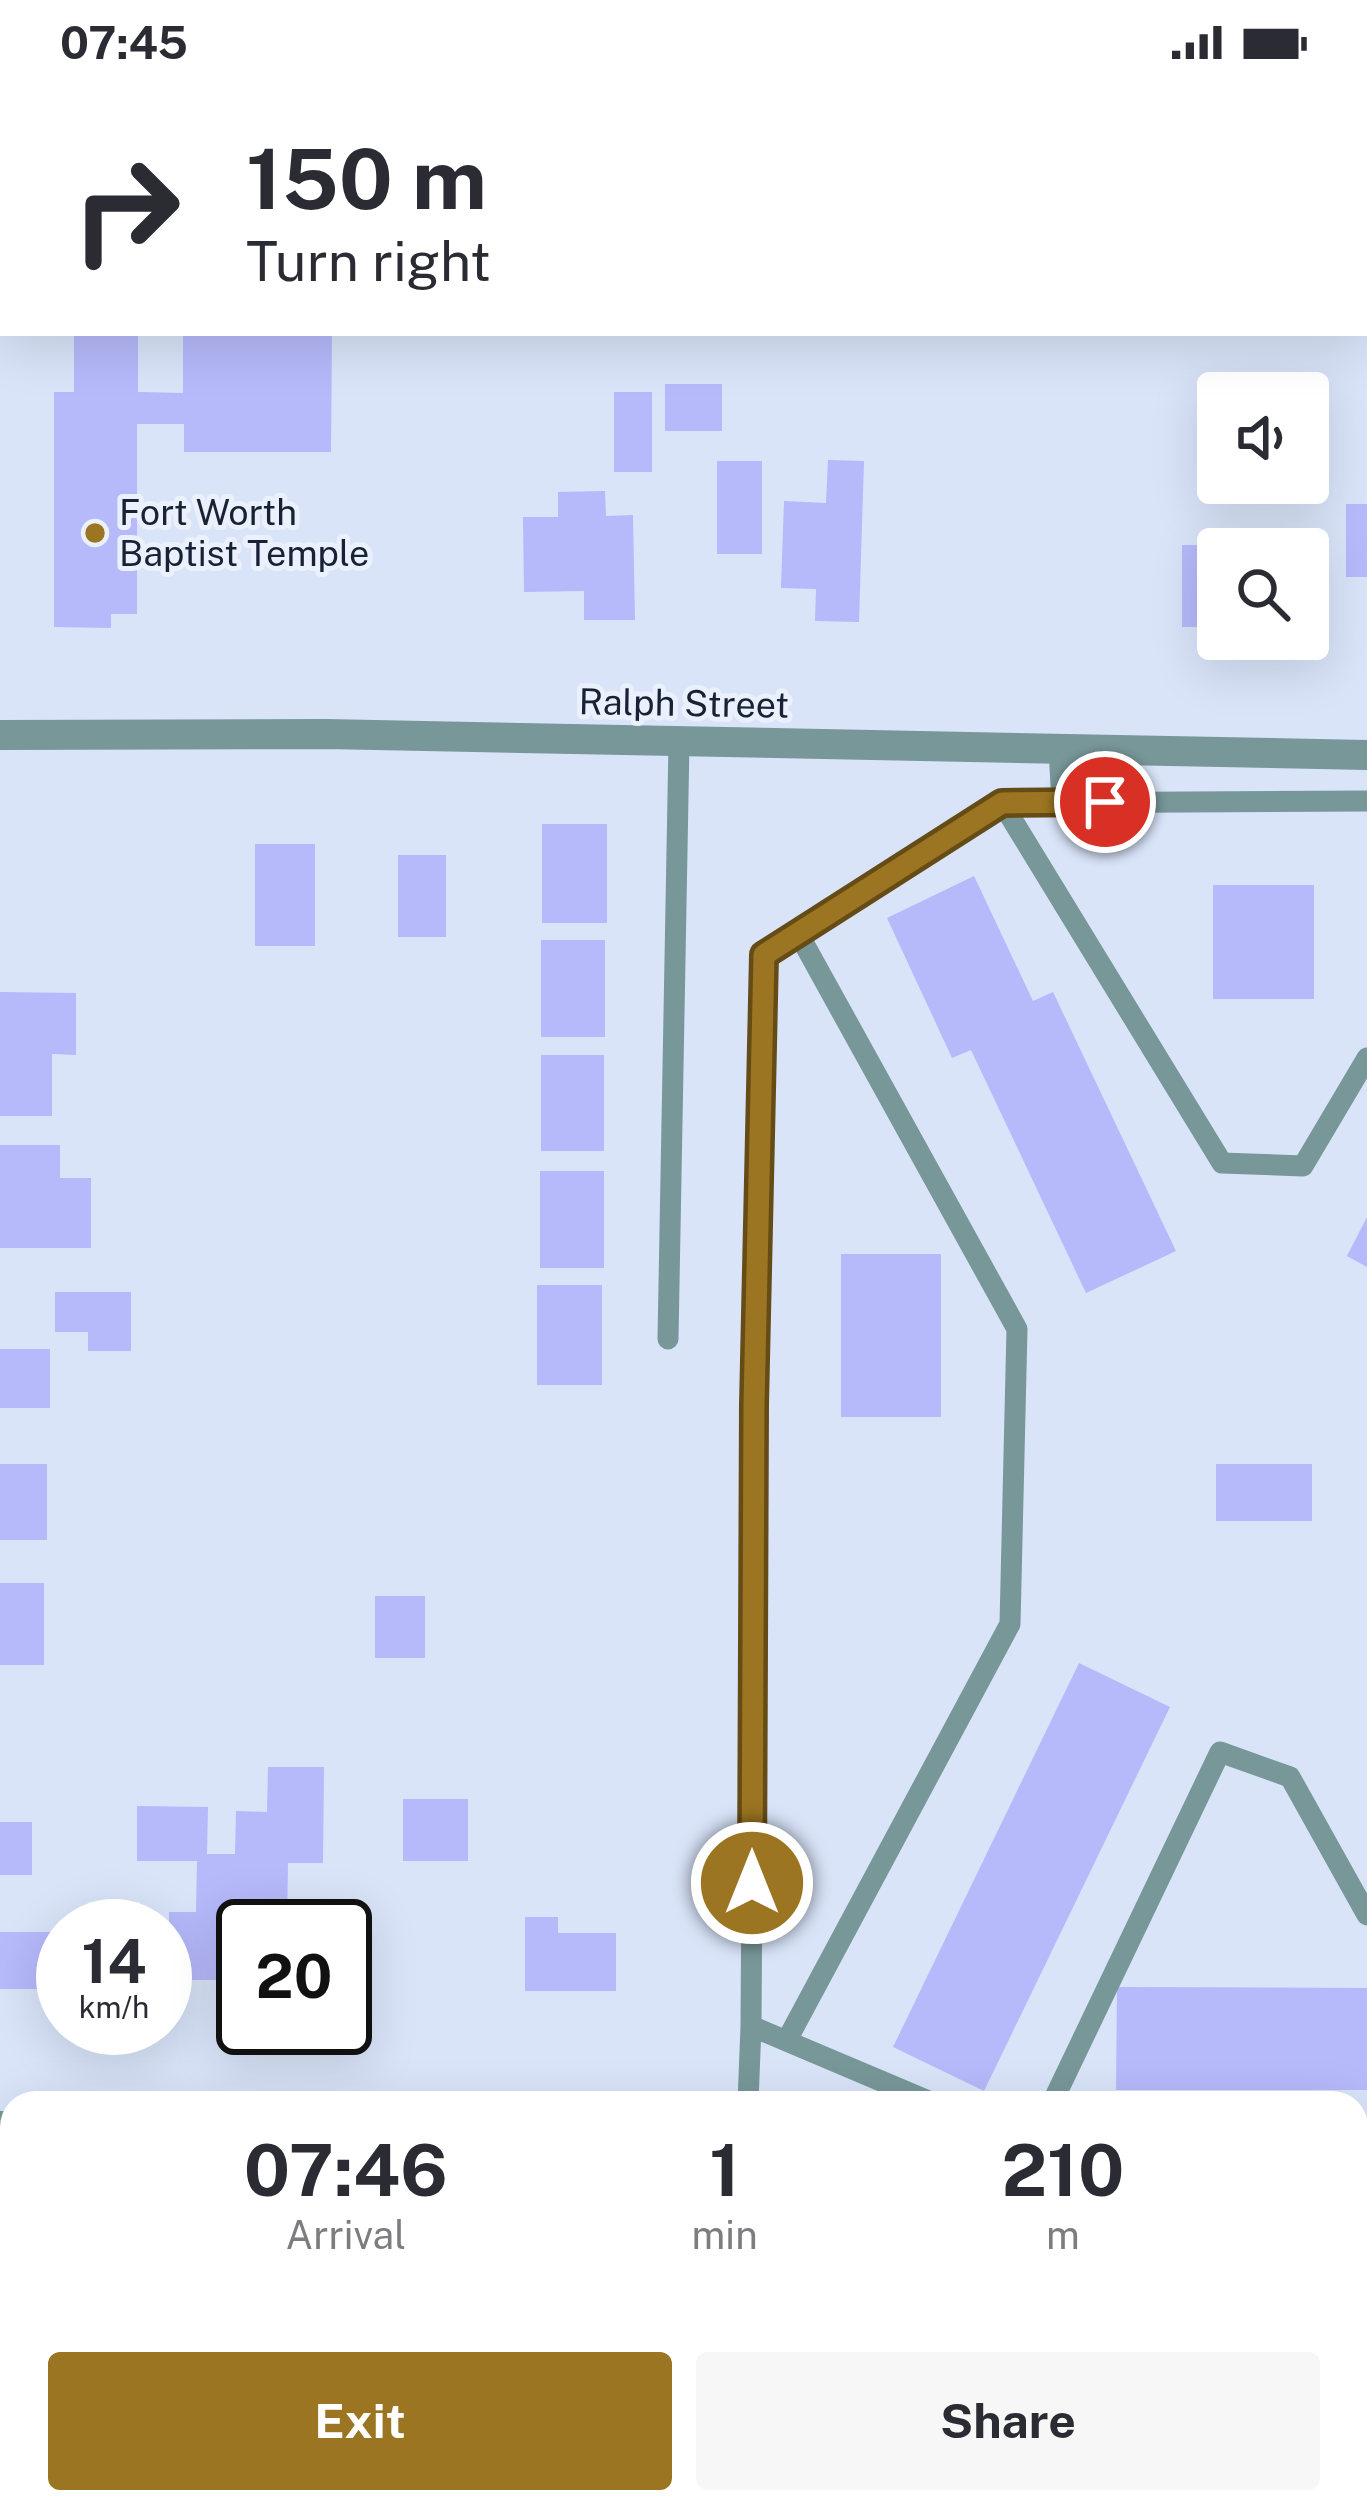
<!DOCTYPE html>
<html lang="en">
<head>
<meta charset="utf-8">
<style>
	body { margin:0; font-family:"Public Sans",sans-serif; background:#f7f7f7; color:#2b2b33; height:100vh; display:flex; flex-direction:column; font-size:45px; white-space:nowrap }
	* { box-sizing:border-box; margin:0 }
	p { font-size:39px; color:#7c7c81 }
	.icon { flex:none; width:66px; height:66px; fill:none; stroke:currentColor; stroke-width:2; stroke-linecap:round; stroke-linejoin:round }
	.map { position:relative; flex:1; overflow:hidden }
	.sheet { position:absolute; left:0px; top:2007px; width:1368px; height:423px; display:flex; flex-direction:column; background:#fff; border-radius:36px 36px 0 0; box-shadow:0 12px 48px #0002 }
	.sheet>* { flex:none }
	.banner { position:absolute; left:0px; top:0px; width:1368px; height:252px; box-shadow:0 12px 48px #0002; background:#fff; color:#2b2b33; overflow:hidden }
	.controls { position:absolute; left:1197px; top:288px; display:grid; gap:24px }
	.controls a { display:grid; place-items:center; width:132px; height:132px; border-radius:12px; background:#fff; box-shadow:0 12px 48px #0002; font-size:60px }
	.speed { position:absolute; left:36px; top:1815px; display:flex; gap:24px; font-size:60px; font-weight:700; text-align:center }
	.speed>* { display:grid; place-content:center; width:156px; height:156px; border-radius:50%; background:#fff; box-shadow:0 12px 48px #0002; line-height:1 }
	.speed small { font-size:30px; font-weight:400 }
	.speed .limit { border:6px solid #111; border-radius:18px; background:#fff; color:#111 }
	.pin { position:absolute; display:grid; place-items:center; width:102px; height:102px; color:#fff; margin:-51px; border:6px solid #fff; border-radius:50%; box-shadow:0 3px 12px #0007 }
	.me { position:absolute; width:132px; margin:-66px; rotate:0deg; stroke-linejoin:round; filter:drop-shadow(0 0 9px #0008) }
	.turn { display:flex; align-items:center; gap:42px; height:252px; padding:0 48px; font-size:54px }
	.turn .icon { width:156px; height:156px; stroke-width:2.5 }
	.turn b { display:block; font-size:84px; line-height:102px }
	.eta { display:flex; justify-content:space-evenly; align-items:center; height:204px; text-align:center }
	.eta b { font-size:72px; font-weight:700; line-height:84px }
	.cta { display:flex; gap:24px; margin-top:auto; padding:24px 48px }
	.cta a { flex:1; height:138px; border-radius:12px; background:#9c7522; color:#fff; font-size:48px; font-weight:700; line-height:138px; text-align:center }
	.cta a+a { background:#f7f7f7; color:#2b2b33 }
	.status { display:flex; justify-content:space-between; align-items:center; height:84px; padding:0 60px; background:#fff; direction:ltr }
	.status svg { height:33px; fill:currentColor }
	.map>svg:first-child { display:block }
	.building { fill:#b6b9fa }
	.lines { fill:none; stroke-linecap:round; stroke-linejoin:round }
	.service { stroke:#789799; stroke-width:21 }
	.minor { stroke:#789799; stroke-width:30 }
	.route-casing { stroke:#654c16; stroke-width:30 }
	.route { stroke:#9c7522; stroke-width:21 }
	.poi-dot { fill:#9c7522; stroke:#ebf1fc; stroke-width:4.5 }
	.labels { text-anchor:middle; stroke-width:10; stroke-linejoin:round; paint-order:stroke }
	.poi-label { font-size:36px; fill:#182235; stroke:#ebf1fc; text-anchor:start }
	.street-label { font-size:36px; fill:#182235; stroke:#ebf1fc }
</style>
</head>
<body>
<div class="status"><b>07:45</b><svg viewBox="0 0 49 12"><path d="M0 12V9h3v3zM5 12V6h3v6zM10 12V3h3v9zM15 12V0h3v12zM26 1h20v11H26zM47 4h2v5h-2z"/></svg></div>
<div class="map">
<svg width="1367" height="2429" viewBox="0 0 1367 2429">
	<rect width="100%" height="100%" fill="#d9e4f9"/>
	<path class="building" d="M74,249H138V308L183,309V249H332L331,368H184V340H137V530H111V544L54,543V308H74Z
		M665,300H722V347H665Z
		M614,308H652V388H614Z
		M828,376L864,377L859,538L815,537L816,505L781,504L784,417L826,419Z
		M717,377H762V470H717Z
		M605,407L606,432L633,431L635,536H584V507L524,508L523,433H558V408Z
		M1346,420H1367V493H1346Z
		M1182,461H1218V543H1182Z
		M542,740H607V839H542Z
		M255,760H315V862H255Z
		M398,771H446V853H398Z
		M974,792L1033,917L1053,908L1176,1167L1086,1209L971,966L952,974L887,834Z
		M1213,801H1314V915H1213Z
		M541,856H605V953H541Z
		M0,908L76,909V971L52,970V1032H0Z
		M541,971H604V1067H541Z
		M0,1061H60V1094H91V1164H0Z
		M540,1087H604V1184H540Z
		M1367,1133V1183L1347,1172Z
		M841,1170H941V1333H841Z
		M537,1201H602V1301H537Z
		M55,1208H131V1267H88V1248H55Z
		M0,1265H50V1324H0Z
		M0,1380H47V1456H0Z
		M1216,1380H1312V1437H1216Z
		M0,1499H44V1581H0Z
		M375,1512H425V1574H375Z
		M1079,1579L1170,1623L984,2007L893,1963Z
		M268,1683H324L323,1779H288L287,1842H243V1896H169V1828H196L197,1777H137V1722L208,1723L207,1770H235L236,1727L267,1728Z
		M403,1715H468V1777H403Z
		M0,1738H32V1791H0Z
		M525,1833H558V1849H616V1907H525Z
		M0,1848H61V1905H0Z
		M1117,1903L1367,1904V2006H1116Z
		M0,2116H12V2169H0Z
		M215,2418H246L249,2424L240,2429H220Z
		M291,2418H336L340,2424L334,2429H298Z
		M367,2418H394L397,2425L372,2429Z
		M433,2418H465L469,2426L438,2429Z
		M907,2418H936V2429H907Z
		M975,2418H1001V2429H975Z
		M1176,2418H1208L1207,2429H1176Z
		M1240,2418H1269V2429H1240Z"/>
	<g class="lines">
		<path class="service" d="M1059,665L1062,719
			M1002,719L1222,1079L1303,1082L1367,974
			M668,1255L679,658
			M787,1956L1010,1540L1017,1245L798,849
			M748,2019L751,1942
			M933,2019L751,1942L755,1321L764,870L1002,719L1367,717
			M1052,2019L1220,1668L1290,1693L1367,1831
			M1356,2067H1367"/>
		<path class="minor" d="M0,651L326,650L1367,671
			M0,2042L12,2043
			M1356,2308H1367
			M816,2429V2418"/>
	</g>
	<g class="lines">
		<g class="route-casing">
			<path id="route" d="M752,1799L754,1321L764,871L1002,719L1105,718"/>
		</g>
		<use href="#route" class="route"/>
	</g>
	<circle class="poi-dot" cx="95" cy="449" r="12"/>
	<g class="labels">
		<g class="poi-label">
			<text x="119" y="441">Fort Worth<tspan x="119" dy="41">Baptist Temple</tspan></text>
		</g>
		<g class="street-label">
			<text transform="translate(684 619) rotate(1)" y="13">Ralph Street</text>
		</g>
	</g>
</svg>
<div class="controls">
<a><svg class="icon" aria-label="sound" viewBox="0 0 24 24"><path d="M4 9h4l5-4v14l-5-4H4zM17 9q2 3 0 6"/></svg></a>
<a><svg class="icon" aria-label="search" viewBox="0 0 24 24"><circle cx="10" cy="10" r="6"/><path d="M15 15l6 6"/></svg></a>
</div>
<div class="speed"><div>14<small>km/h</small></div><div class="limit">20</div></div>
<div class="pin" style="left:1105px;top:718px;background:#d93025"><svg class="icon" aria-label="arrive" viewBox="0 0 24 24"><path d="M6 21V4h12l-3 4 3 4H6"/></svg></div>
<svg class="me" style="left:752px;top:1799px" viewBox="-20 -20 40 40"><circle r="17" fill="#9c7522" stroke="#fff" stroke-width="3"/><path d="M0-11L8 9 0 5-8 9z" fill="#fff"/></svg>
<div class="banner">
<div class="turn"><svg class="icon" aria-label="right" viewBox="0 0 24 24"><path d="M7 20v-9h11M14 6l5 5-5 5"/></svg><div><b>150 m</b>Turn right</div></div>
</div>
<section class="sheet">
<div class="eta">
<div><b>07:46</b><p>Arrival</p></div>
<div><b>1</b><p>min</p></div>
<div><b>210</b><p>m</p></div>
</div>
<div class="cta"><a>Exit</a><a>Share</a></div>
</section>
</div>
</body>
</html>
